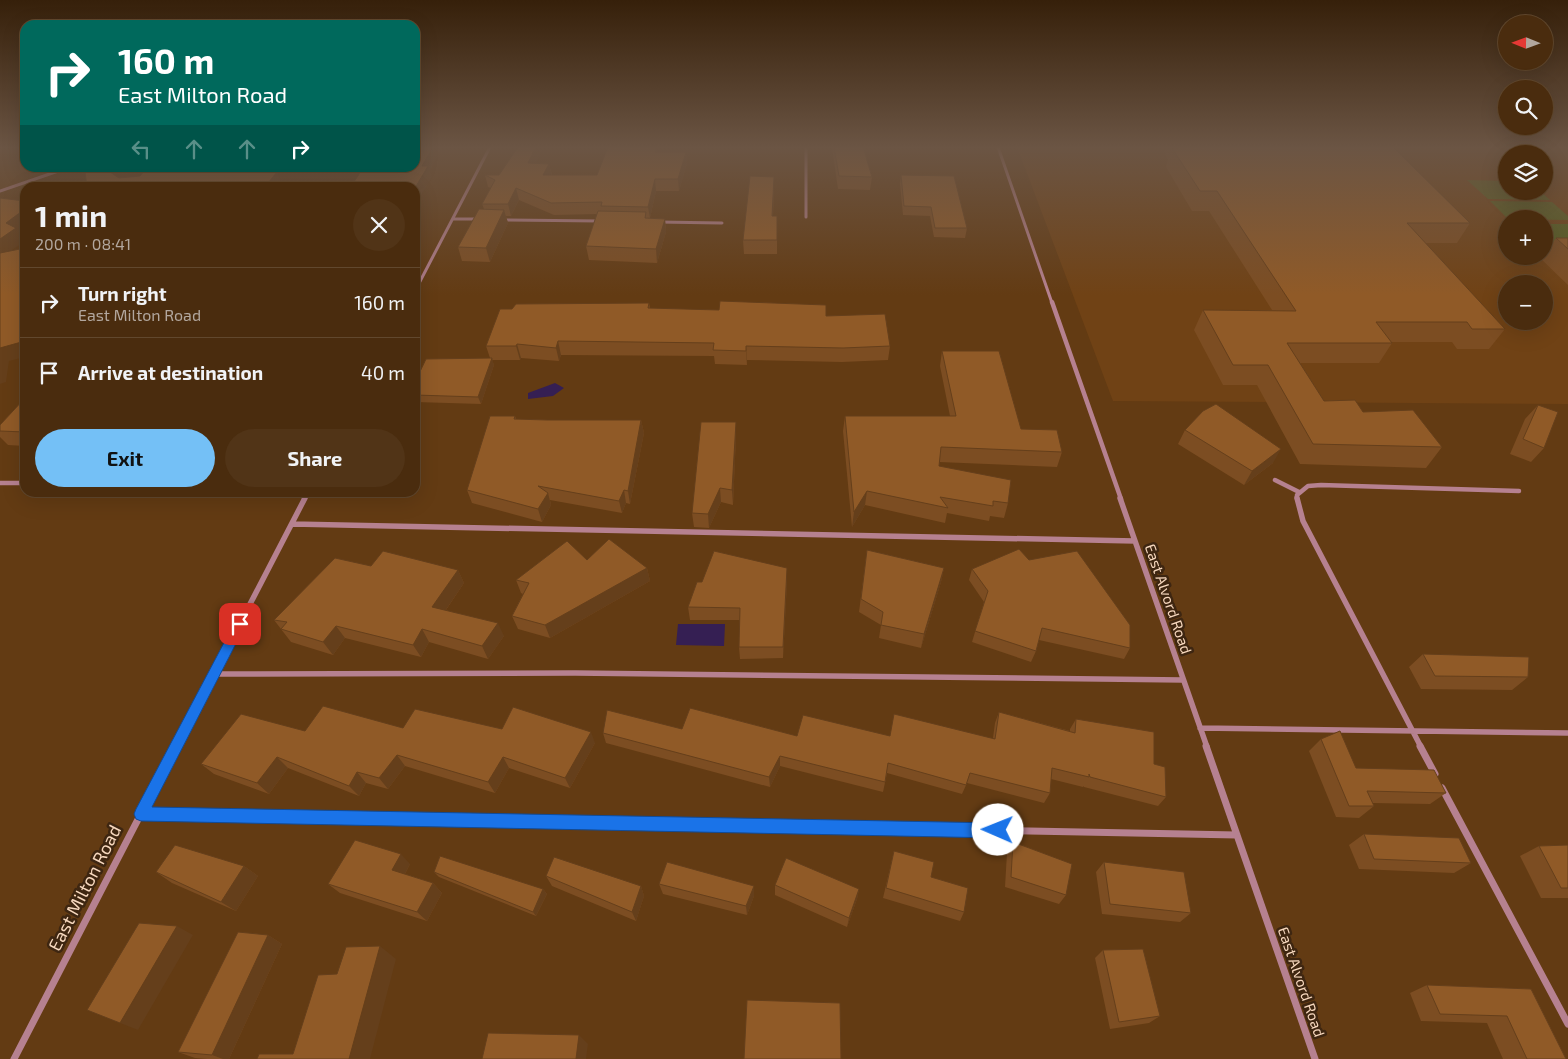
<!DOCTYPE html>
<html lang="en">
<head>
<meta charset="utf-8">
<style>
	body { margin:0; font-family:"Exo 2",sans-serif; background:#513417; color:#f1f3f6; height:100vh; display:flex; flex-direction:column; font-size:19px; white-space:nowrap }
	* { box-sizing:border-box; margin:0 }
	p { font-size:16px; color:#b2a79e }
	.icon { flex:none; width:28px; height:28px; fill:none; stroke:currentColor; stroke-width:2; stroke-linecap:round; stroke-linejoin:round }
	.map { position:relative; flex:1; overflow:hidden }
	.sheet { position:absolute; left:20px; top:182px; width:400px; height:315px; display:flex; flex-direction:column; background:#4a2c0e; border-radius:15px; box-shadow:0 5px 20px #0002,0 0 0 1px #61482e }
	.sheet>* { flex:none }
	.top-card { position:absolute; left:20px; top:20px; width:400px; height:152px; border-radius:15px; box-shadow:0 5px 20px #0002,0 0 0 1px #61482e; background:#00695c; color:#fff; overflow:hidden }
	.needle { width:32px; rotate:271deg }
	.buttons { position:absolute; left:1498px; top:15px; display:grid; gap:10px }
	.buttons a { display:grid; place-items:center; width:55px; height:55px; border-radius:50%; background:#4a2c0e; box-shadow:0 5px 20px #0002,0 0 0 1px #61482e; font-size:25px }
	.pin { position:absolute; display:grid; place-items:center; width:42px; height:42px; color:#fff; margin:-21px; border-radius:10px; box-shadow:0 2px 8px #0006 }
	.me { position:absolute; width:55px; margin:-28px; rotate:271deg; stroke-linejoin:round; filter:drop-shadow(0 0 4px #0008) }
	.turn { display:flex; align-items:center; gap:18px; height:105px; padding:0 15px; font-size:22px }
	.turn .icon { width:65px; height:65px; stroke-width:2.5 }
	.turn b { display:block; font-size:35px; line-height:42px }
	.lanes { display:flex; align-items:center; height:48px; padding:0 15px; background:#0003; justify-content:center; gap:25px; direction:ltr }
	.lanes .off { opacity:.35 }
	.round { display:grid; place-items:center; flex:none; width:52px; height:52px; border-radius:26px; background:#513417 }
	.headline { display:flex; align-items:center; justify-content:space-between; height:85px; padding:0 15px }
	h1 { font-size:30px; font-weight:700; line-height:38px }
	.button { display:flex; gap:10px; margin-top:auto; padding:10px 15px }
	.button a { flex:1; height:58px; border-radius:30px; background:#74c0f6; color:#111; font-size:20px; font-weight:700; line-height:58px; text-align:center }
	.button a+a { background:#513417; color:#f1f3f6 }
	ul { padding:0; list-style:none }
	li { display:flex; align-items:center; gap:15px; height:70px; padding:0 15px; border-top:1px solid #61482e }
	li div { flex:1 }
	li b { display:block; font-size:19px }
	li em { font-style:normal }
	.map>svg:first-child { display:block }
	.built { fill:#704215; fill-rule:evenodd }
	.green { fill:#536120 }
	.water { fill:#351f53 }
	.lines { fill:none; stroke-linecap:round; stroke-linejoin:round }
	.minor-far3 { stroke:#b68190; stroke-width:3 }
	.minor-far2 { stroke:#b68190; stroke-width:4.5 }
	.minor-far1 { stroke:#b68190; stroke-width:5.5 }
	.minor { stroke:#b68190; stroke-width:7 }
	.wall { fill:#7c4d22 }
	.shaded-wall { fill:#653f1b }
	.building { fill:#905a27; stroke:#653f1b }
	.route { fill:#1a73e8; stroke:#114b97 }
	.labels { text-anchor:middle; stroke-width:5; stroke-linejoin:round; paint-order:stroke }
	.street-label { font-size:15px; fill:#f7d8be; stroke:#3e2611 }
	.near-street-label { font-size:18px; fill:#f7d8be; stroke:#3e2611 }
</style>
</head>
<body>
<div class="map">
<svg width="1568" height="1059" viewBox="0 0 1568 1059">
	<rect width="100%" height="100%" fill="#633b13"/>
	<path class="built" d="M1017,147H1568V404L1113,401ZM1506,154H1544V191H1506ZM1506,219H1544V256H1506ZM1506,284H1544V321H1506Z"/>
	<path class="green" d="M1467,180L1506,181V191H1540L1550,200L1488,199Z
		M1490,201L1552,202L1568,216V220L1508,219Z
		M1544,224H1568V244H1544Z"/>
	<path class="water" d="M555,383L564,388L553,396L528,399V393Z
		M678,624H725L724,646L676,645Z"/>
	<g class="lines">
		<path class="minor-far3" d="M806,147V217
			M998,147L1052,303
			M0,191L67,168
			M453,219H480
			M501,220L600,221
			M658,222L722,223
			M415,291L490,147"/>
		<path class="minor-far2" d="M1052,302L1121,499
			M1275,480L1299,492
			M0,483H25
			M304,499L308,492
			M1297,499V495L1308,486L1321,485L1519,491"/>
		<path class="minor-far1" d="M1120,498L1207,747
			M1297,498L1303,521L1421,747
			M292,524L1135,541
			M214,674L575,673L1183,680
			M1200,728L1568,733
			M176,747L305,498"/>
		<path class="minor" d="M1206,746L1315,1059
			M1420,746L1435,774
			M1442,788L1568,1024
			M141,814L1237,835
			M14,1059L176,746"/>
	</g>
	<path class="wall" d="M657,147V152H686L687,163L679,191H656L650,218L665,219L666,232L657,263L589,260L586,246L597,214L554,215L519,200L511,216H506L508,223L490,262L462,261L458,247L484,209L482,204L491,188L488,187L485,175H499L536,163L549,164L552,175H597Z
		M832,147H863L872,177L870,190L838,189Z
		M1165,147H1393L1470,223L1457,243H1425L1505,329L1489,349H1457L1452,342H1392V343L1379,363H1300L1324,401L1363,412L1442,447L1426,468L1300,464L1257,385H1223L1194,330L1203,310H1272L1209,211H1192L1166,167L1168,160L1164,152Z
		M901,175L967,228L965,238L934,237L930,216L903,215L900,184Z
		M774,190L773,216H777V254H744L743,240Z
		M1556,238H1568V285L1540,258L1542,256H1544V254Z
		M649,303L650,308L826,316L890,346L888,360L842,362L747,360V365L715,364L714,356L561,355L559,361L521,358L520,360H492L494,365L481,404L415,402V382L490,358L486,346L512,309Z
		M942,351L1021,429L1062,452L1057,467L939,462V466L1008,503L1004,518L990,516L989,521L947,513L945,523L865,505L852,527L843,431L845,416H950L940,366Z
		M25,398V446L8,445L0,437V425Z
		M1538,405L1544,448L1531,462L1510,454L1525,419Z
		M515,416L516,419L547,420H641L644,433L630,504L626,503L622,513L550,500L551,505L542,522L472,503L467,490Z
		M1185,430L1273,463L1244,485L1178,444Z
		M736,436L733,505L721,502L709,528L694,527L692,513Z
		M867,550L944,568L941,582L921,648L879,638L881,625L859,612Z
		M587,560L647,568L650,581L550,638L518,629L512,616L523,594L521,593L516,580Z
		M1029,560L1130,648L1124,659L1039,640L1036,651L1031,662L972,642L984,602L969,580L972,569Z
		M371,566L458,570L464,583L446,610L504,636L488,659L429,642L421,657L345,638L333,655L291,642L274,620Z
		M787,581L783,658L740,659L739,647L740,620H690L688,607Z
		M1423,654L1528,677L1512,690L1421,689L1409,667Z
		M999,712L1070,731V729L1076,719L1154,764L1166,797L1158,806L1084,787V786L1083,787L1051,779L1050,793L1044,803L967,783L962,794L887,773L883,792L780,766L770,787L606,743L603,733L682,729L797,736L993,738L995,723Z
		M403,728L502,729L595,743L570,788L509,768L495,793L405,766L388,789L366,783L359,796L288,768L269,794L214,774L201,764L305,731Z
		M1321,739L1356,768L1446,793L1430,804L1372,803L1374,806L1359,818L1336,817L1309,751Z
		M1364,834L1471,863L1454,873L1359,869L1349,845Z
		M1013,842L1066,895L1059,904L1005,887L1007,853Z
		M1568,845V898H1541L1520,856L1539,846Z
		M894,851L931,877L964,912L960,921L883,898Z
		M1104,862L1191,913L1180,922L1102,914L1096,872Z
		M410,864L405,874L433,883L442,893L427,921L340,893L328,884Z
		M244,866L258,876L236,911L172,883L156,872Z
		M434,872L543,889L547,894L536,916L439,877Z
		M546,876L641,886L644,896L636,921L552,886Z
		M659,884L754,886V896L747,915L663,894Z
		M775,885L859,889L857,899L847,927L775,895Z
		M268,935L282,944L229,1059H207L195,1058L178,1052Z
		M1103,950L1160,1016L1149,1023L1110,1029L1095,958Z
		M1427,985L1531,989L1566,1059H1503L1487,1023L1421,1021L1410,993Z"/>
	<path class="shaded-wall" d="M433,147H442L430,171L432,177L415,205V188L422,166Z
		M536,147H544L531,175L528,163Z
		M686,152L687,163L679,191L678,179Z
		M549,164L552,176L543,175Z
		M251,168H268L252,183L247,172Z
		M277,172L282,184L279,188H264Z
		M774,177V190L772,229V216Z
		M655,179L656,191L650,218L648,207Z
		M516,188L519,200L511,216L508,204Z
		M25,209V228L19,232L25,241L0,258V239L6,223Z
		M504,210L508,223L490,262L486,248Z
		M665,219L666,232L657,263L656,249Z
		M25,341V357L9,361L6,382L0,384V348Z
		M558,341L561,355L559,361L556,348Z
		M517,344L521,358L520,360L516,346Z
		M746,346L747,360V365L746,351Z
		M492,358L494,365L481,404L478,397Z
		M641,420L644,433L630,504L628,491Z
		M736,422V436L733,505L732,490Z
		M1281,449L1273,463L1244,485L1252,471Z
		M720,488L721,502L709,528L708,514Z
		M624,490L626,503L622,513L619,501Z
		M867,491L865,505L852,527L854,512Z
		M548,493L551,505L542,522L538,509Z
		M647,568L650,581L550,638L545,625Z
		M787,568V581L783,658V647Z
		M944,568L941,582L921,648L924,634Z
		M458,570L464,583L439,620L432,607Z
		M498,623L504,636L488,659L482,646Z
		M336,626L345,638L333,655L323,642Z
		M422,629L429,642L421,657L413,645Z
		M591,732L595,743L570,788L565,778Z
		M397,755L405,766L388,789L379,778Z
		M780,756V766L770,787L769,777Z
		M277,757L288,768L269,794L257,783Z
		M503,757L509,768L495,793L488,782Z
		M357,772L366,783L359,796L349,786Z
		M401,854L410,864L402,880L392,870Z
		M244,866L258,876L236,911L221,902Z
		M433,883L442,893L427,921L417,912Z
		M641,886L644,896L636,921L632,912Z
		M754,886V896L747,915L746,906Z
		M543,889L547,894L536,916L533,912Z
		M859,889L857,899L847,927L849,918Z
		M177,926L193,935L138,1030L120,1023Z
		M268,935L282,944L229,1059H223L212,1055Z
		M380,946L396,959L370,1059H349Z
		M579,1035L588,1044L586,1059H576Z"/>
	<path class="building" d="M415,147H433L422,166H428L415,188H350L363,168H415Z
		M518,147H536L528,163L549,164L543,175H597L608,147H656L655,152H686L678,179H655L648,207L601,206L602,202L551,203L516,188L508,204H482L495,180L485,175H499Z
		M834,147H863L872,177L839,176Z
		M1179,147H1393L1470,223H1407L1505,329H1472L1467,322H1376L1392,343H1287L1324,401L1355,400L1363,412L1413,410L1442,447L1313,444L1268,365H1233L1203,310L1296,311L1217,191H1200L1172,148H1179Z
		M94,168H104L119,178L140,176L147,168H251L247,172H277L264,188H87L85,171Z
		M901,175L954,176L967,228H935L931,207L904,206Z
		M750,176L774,177L772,216H777V240H743Z
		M0,198L25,201V209L6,223L16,228L0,239Z
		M479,209L504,210L486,248L458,247Z
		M598,211L646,212L645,218L665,219L656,249L586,246Z
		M1556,238H1568V249Z
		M25,248V341L0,348V253Z
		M720,301L826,305V316L885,314L890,346L843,348L746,346V351L713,350L714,343L558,341L556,348L517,344L516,346H486L500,309H512L516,304L649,303L648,308L719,310Z
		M942,351H999L1021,429L1057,430L1062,452L941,447L939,466L1011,480L1008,503L993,501V506L940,497L948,508L867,491L854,512L845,416H956Z
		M492,358L478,397L415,395V382L426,359Z
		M25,398V432L0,431V425Z
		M1216,404L1281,449L1252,471L1185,430L1203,411Z
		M1538,405L1558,412L1544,448L1523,439Z
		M490,416H515L514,419L547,420H641L628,491L624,490L619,501L538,486L548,493L538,509L467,490Z
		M701,422H736L732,490L720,488L708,514L692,513Z
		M609,539L647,568L545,625L512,616L529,583L516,580L567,541L587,560Z
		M1019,549L1029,560L1077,551L1130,625V648L1042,628L1036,651L975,631L988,591L972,569Z
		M867,550L944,568L924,634L881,625L883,612L861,599Z
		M383,551L458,570L432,607L498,623L482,646L422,629L413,645L336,626L323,642L281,629L287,622L274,620L335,558L371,566Z
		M714,551L787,568L783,647H739L740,608L688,607L697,582H702Z
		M1423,654L1529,657L1528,677L1435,676Z
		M323,706L403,728L415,709L502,729L513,707L591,732L565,778L503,757L488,782L397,755L379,778L357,772L349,786L277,757L257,783L201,764L241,714L305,731Z
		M690,708L797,736L803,715L890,736L894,714L995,739L999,712L1075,733L1076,719L1154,732V764L1165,767L1166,797L1090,777L1089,774V777L1052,768L1050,793L970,773L966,785L888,763L885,782L780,756L769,777L603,733L607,710L682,729Z
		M1340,731L1356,768L1434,770L1446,793L1367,791L1374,806H1349L1321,739Z
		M1364,834L1459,838L1471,863L1374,859Z
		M355,840L401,854L392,870L433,883L417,912L328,884Z
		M1013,842L1072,864L1066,895L1011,877Z
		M175,845L244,866L221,902L156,872Z
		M1568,845V888H1561L1539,846Z
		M894,851L934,862L931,877L968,888L964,912L886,888Z
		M440,856L543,889L533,912L434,872Z
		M554,857L641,886L632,912L546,876Z
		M786,858L859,889L849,918L775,885Z
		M667,862L754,886L746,906L659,884Z
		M1104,862L1184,872L1191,913L1110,904Z
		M139,923L177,926L120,1023L87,1010Z
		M238,932L268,935L212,1055L178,1052Z
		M380,946L349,1059H257L259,1054H293L318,975L337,974L346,947Z
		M1143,949L1160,1016L1119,1022L1103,950Z
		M1427,985L1531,989L1566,1059H1527L1507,1016L1440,1014Z
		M747,1000L840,1003L841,1059H744Z
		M488,1033L579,1035L576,1059H482Z"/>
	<linearGradient id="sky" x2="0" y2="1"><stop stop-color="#36200a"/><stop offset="0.5" stop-color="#6b5544"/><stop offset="1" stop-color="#6b5544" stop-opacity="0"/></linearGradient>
	<rect width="1568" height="295" fill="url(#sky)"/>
	<path class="route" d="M240,619L246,624L152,807L998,823L1003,825L1005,830L1003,836L998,838L141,821L136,819L134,814L136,809L236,620Z"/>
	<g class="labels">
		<g class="street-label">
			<text transform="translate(1168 599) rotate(71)" y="5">East Alvord Road</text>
			<text transform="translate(1301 982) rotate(71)" y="5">East Alvord Road</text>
		</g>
		<g class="near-street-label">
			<text transform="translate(85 888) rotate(-63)" y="6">East Milton Road</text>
		</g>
	</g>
</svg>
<div class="buttons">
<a><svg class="needle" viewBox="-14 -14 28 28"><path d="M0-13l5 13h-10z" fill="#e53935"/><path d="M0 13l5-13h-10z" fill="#b2a79e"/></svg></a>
<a><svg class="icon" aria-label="search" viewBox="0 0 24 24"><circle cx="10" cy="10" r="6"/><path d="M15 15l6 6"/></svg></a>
<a><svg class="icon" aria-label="layers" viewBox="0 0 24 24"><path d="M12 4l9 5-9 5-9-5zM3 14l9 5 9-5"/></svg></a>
<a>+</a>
<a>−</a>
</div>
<div class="pin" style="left:240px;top:624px;background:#d93025"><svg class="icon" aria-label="arrive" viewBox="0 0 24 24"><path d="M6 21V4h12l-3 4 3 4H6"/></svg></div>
<svg class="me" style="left:998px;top:830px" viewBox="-20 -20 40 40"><circle r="19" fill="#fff"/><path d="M0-13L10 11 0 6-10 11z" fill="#1a73e8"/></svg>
<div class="top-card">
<div class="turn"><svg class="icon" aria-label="right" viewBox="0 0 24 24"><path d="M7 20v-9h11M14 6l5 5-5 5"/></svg><div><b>160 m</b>East Milton Road</div></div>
<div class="lanes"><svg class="icon off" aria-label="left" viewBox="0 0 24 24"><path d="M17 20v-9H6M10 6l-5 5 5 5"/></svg><svg class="icon off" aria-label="ahead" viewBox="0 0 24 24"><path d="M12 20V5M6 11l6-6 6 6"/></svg><svg class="icon off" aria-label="ahead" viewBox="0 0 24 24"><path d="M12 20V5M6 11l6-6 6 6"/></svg><svg class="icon" aria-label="right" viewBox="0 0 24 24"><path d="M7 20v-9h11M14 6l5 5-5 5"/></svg></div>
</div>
<section class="sheet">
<div class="headline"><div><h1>1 min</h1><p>200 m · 08:41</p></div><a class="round"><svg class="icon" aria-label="close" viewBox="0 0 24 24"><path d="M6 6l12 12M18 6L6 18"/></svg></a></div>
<ul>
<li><svg class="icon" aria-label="right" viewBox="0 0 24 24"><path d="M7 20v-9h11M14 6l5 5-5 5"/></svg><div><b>Turn right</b><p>East Milton Road</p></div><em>160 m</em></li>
<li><svg class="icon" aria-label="arrive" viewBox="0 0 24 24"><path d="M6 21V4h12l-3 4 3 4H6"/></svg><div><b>Arrive at destination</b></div><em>40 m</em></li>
</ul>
<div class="button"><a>Exit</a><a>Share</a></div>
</section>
</div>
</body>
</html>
